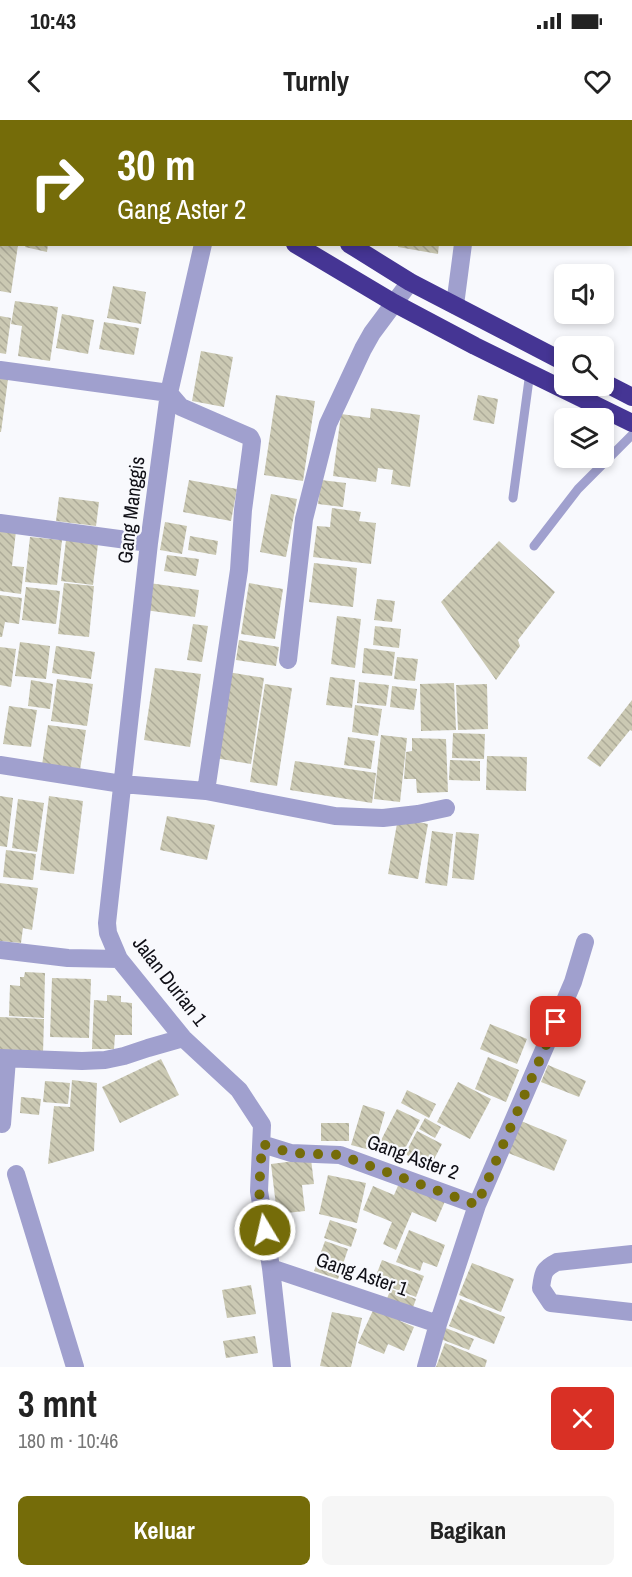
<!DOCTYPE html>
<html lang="id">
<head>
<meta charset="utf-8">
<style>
	body { margin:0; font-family:"Archivo Narrow",sans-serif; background:#f6f6f6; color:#222; height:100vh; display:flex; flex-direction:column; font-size:22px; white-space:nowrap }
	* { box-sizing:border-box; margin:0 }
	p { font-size:20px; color:#767676 }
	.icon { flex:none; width:33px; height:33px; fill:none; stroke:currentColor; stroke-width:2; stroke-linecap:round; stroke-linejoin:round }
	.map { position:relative; height:1247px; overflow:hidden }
	.sheet { display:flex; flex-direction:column; background:#fff; flex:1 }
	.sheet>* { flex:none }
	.banner { position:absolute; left:0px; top:0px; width:633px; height:126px; box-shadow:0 3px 9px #0003; background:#756c09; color:#fff; overflow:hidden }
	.controls { position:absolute; left:554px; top:144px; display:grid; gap:12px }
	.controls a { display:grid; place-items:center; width:60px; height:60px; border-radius:9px; background:#fff; box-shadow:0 3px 9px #0003; font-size:30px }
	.pin { position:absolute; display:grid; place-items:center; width:51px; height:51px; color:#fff; margin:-26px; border-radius:12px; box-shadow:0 3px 9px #0006 }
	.me { position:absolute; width:66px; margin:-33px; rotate:351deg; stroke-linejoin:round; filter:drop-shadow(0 0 4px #0008) }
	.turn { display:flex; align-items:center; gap:21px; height:126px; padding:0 18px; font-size:27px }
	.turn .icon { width:78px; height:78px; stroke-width:2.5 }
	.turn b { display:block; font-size:42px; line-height:51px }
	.round { display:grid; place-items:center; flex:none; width:63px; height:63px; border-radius:9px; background:#f6f6f6 }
	.summary { display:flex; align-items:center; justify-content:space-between; height:102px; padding:0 18px }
	h1 { font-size:36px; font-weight:700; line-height:45px }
	.action { display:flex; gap:12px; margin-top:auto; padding:12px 18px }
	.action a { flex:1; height:69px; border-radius:9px; background:#756c09; color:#fff; font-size:24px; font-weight:700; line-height:69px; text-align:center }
	.action a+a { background:#f6f6f6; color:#222 }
	.status { display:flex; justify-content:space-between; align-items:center; height:42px; padding:0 30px; background:#fff; direction:ltr }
	.status svg { height:16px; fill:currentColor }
	header { display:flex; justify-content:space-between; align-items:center; height:78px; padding:0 18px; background:#fff; font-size:27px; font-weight:700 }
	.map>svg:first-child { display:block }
	.building { fill:url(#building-back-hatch) }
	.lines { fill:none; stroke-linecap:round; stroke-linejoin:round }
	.lane { stroke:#a0a0ce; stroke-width:9 }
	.street { stroke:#a0a0ce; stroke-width:18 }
	.highway { stroke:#453594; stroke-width:18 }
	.route { stroke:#756c09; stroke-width:10; stroke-dasharray:0 18 }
	.labels { text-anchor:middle; stroke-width:4.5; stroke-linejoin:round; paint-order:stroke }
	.street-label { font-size:20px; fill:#0f0f16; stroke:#f8f9fd }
</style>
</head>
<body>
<div class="status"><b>10:43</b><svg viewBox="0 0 49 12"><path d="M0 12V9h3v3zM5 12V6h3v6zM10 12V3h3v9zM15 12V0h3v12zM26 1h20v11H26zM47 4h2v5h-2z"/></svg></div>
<header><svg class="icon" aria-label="back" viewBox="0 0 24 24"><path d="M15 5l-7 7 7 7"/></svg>Turnly<svg class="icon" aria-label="heart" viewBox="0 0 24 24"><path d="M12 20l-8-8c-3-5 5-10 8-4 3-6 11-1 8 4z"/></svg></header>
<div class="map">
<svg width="632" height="1247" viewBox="0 0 632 1247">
	<defs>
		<pattern id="building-back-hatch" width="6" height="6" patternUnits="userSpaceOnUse" patternTransform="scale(1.5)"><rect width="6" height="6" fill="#cbc9b3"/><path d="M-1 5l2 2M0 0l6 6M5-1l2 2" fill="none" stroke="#adab99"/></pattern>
	</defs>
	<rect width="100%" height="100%" fill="#f8f9fd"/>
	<path class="building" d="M0,124L18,125L11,173L0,171Z
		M26,124H48L47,132L25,127Z
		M398,124H439L438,134L398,127Z
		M113,166L146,172L141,204L107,198Z
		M15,181L58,187L50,241L18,236L22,206L11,204Z
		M62,194L94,200L88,234L56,228Z
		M0,196L11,198L6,234L0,233Z
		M104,202L139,208L134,235L99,229Z
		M201,231L233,237L224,287L192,281Z
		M0,258L8,259L1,312H0Z
		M276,275L315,281L303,361L264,355Z
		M478,275L498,279L494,304L473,300Z
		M371,288L420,295L410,367L391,364L393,350L378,348L376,362L333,356L341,294L370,298Z
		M189,360L237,369L231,401L183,392Z
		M321,360L346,363L343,387L318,384Z
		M271,374L297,379L286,437L260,432Z
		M59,377L99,382L96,406L56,401Z
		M332,388L361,392L359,401L376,403L371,444L313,437L317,406L330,407Z
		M165,402L187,406L182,434L160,430Z
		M0,409L16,411L12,446L24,447L21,474L0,471Z
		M190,416L218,421L216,435L188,430Z
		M30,417L62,420L57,465L25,462Z
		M66,420L98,424L93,465L61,461Z
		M499,421L555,472L518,520L520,526L496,560L441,482Z
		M167,435L199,439L196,456L164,451Z
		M314,443L357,448L353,487L309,482Z
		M64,463L94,466L89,517L58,514Z
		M149,463L199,470L195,497L145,490Z
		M249,463L283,469L275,519L241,514Z
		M26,467L60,471L56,504L22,500Z
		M0,475L22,478L19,504L5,502L2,517H0Z
		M377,479L395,481L392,502L374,500Z
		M337,496L361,499L355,548L331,544Z
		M193,504L208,506L202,542L187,540Z
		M375,506L401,509L399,528L373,525Z
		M239,520L279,527L276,546L236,540Z
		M20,522L50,526L46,559L15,556Z
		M56,526L95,532L91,559L52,553Z
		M0,527L16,529L11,567L0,565Z
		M364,528L395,532L392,556L362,553Z
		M397,537L418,539L415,561L394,559Z
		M155,548L201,554L190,627L144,620Z
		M228,552L264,558L251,644L215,638Z
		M330,557L355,560L352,588L326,585Z
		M57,559L93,564L87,606L51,601Z
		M31,560L53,564L50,589L28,586Z
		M359,562L389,565L386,586L357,583Z
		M454,563L456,610L421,611L420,564Z
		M265,564L292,568L277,666L250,662Z
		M487,564L488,609L458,610L456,565Z
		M392,566L417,569L414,590L390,587Z
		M632,580V611L630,610L600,647L587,638Z
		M355,585L382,589L378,616L352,612Z
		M9,586L37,590L31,627L3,624Z
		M48,605L86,610L80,650L42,645Z
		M453,613L485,614L484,639L452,638Z
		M381,615L407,618L400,682L374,679Z
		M348,617L375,621L371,649L344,645Z
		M412,618L446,619L448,672L417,673L416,659H404L406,632L412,631Z
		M487,636L527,637L526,671L486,670Z
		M450,640L480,641V661L449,660Z
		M295,641L376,653L372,683L290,670Z
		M0,676L13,678L7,727L0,726Z
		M49,676L83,681L74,754L40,750Z
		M18,679L44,683L37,732L12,728Z
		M167,696L215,705L207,740L160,730Z
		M398,698L428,704L418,759L388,754Z
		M432,711L453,714L447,766L425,763Z
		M456,712L479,714L474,760L452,758Z
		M6,730L36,734L33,760L3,757Z
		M0,763L38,768L32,810L23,808L21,823L0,821Z
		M25,852L45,853L44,898L9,896L10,865L20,866V857H24Z
		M52,858L91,859L89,918L50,917Z
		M107,875L121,876V882L132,883V915H115L114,929H92L94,880L107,881Z
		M0,897L44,899L43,933L0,930Z
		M490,904L527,919L517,944L480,929Z
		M488,937L519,950L506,982L475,969Z
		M161,939L179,975L120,1003L102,967Z
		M548,945L586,961L579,977L541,962Z
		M72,960L97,963L94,1031L48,1044L54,986L70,987Z
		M45,961L70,963L68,984L43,982Z
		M458,962L491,979L470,1019L437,1002Z
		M407,970L436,984L429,998L401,983Z
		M21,977L41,979L39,995L20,993Z
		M363,985L385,992L374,1031L351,1025Z
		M397,989L420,1000L398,1042L376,1030Z
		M425,998L441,1007L435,1018L419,1009Z
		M521,1001L567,1020L554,1051L508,1033Z
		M321,1003H349V1021H321Z
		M417,1011L442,1024L430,1047L405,1034Z
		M311,1039L314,1064L302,1065L305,1091L277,1094L271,1044Z
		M328,1055L366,1063L357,1103L319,1094Z
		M400,1061L446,1079L436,1102L412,1092L396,1130L383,1124L392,1102L363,1090L373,1066L394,1075Z
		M330,1100L357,1109L351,1127L324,1118Z
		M409,1110L445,1125L437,1147L423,1142L420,1151L396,1142Z
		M325,1121L348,1129L338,1159L314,1151Z
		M382,1140L424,1156L416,1177L374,1161Z
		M472,1143L514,1159L501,1192L459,1175Z
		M251,1165L256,1194L227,1198L222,1170Z
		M391,1169L416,1179L411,1193L385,1183Z
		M460,1179L505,1197L494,1224L449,1206Z
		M375,1186L403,1194L400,1201L414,1207L404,1231L388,1224L384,1234L358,1223Z
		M332,1192L362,1198L351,1247H327L320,1246Z
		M443,1207L474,1219L469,1230L438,1218Z
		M255,1216L258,1233L226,1238L223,1221Z
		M445,1223L487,1240L485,1247H436Z"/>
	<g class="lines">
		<path class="lane" d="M351,2V0
			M513,378L530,252
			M534,426L578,369L632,315"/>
		<path class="street" d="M204,2V0
			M482,2V0
			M203,124L169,273L149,423L107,803L108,813L119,839L183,918L239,970L262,1005L259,1071L271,1148L282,1247
			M455,185L463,124
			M0,250L169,273L181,287L250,317L252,321L251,330L243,390L239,450L206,671
			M0,403L149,423
			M288,540L304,399L328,304L363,229L372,213L410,162
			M0,645L122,664L206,671L335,696L383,698L418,694L446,688
			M0,830L68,838L119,839
			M0,938L82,941L105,940L124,936L148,928L183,918
			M2,1004L7,939
			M262,1024L291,1033L340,1035L477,1085
			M16,1054L75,1247
			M632,1134L557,1142C543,1149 543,1153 541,1168L551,1183L632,1192
			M271,1148L438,1204
			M426,1247L438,1204L477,1085L573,862L585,822"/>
		<path class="highway" d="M71,0L74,2
			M125,0L128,2
			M295,124L394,183L475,226L632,303
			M349,124L410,162L564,242
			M603,262L632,277"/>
	</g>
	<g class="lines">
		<path class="route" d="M265,1110L259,1071L262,1024L291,1033L340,1035L477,1085L556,902"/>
	</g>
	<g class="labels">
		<g class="street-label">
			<text transform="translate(131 390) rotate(-83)" y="7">Gang Manggis</text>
			<text transform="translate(170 861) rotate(52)" y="7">Jalan Durian 1</text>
			<text transform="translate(413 1037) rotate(20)" y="7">Gang Aster 2</text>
			<text transform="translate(362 1154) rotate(19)" y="7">Gang Aster 1</text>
		</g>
	</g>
</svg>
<div class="controls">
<a><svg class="icon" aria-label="sound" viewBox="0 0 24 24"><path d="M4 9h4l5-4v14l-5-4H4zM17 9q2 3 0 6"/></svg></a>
<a><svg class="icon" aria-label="search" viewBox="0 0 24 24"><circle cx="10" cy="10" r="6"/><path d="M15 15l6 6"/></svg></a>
<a><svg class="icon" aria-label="layers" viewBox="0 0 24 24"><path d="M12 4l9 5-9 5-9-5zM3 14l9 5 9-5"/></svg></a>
</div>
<div class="pin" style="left:556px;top:902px;background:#d93025"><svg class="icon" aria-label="arrive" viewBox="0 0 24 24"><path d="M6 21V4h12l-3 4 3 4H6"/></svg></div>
<svg class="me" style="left:265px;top:1110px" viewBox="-20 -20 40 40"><circle r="17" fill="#756c09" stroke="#fff" stroke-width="3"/><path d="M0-11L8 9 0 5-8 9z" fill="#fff"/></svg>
<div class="banner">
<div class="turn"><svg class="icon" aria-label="right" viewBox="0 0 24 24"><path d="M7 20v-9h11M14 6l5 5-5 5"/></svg><div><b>30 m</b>Gang Aster 2</div></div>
</div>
</div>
<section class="sheet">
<div class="summary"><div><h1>3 mnt</h1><p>180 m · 10:46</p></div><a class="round" style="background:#d93025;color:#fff"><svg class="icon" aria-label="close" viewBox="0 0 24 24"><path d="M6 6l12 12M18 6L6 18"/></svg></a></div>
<div class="action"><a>Keluar</a><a>Bagikan</a></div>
</section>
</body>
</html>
